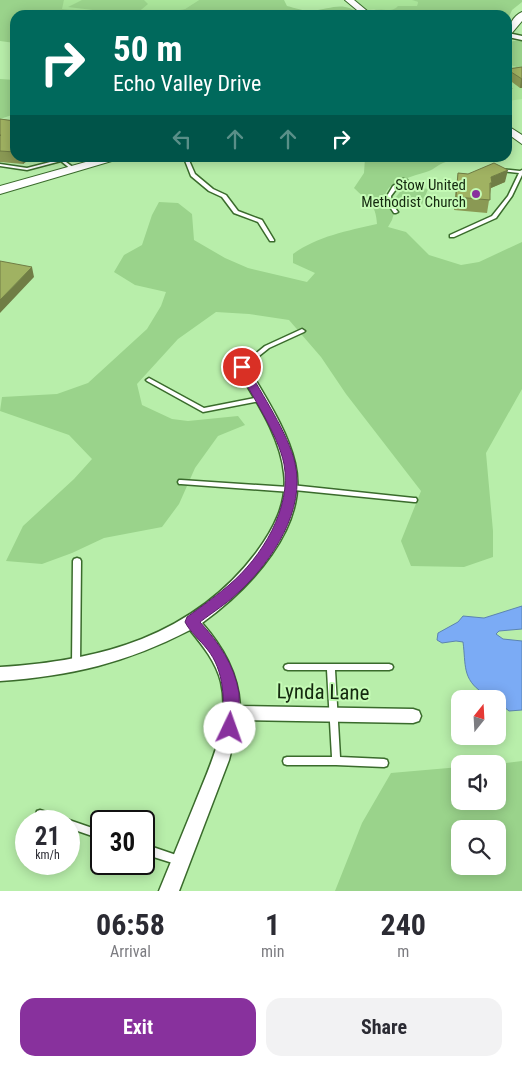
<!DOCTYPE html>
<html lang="en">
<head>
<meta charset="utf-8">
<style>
	body { margin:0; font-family:"Roboto Condensed",sans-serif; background:#f2f2f3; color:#2b2b33; height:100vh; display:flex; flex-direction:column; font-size:19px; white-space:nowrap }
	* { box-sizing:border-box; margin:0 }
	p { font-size:16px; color:#7c7c81 }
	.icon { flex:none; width:28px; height:28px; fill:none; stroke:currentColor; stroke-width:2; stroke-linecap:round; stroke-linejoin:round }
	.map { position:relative; height:891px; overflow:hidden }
	.panel { display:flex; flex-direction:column; background:#fff; flex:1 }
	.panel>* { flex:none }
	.top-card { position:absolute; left:10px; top:10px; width:502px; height:152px; border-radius:15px; box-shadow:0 2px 12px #0003; background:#00695c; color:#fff; overflow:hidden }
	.needle { width:32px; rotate:18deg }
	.buttons { position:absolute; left:451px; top:690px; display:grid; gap:10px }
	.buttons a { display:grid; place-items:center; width:55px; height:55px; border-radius:10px; background:#fff; box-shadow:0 2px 12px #0003; font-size:25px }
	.speed { position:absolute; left:15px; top:810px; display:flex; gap:10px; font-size:25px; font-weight:700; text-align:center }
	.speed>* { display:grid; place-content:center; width:65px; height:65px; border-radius:50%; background:#fff; box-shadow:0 2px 12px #0003; line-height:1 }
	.speed small { font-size:12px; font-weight:400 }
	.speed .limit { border:2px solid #111; border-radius:8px; background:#fff; color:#111 }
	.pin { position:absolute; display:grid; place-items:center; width:42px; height:42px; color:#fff; margin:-21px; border:2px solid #fff; border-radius:50%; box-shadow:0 1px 5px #0007 }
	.me { position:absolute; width:55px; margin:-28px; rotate:3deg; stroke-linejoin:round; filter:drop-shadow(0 0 4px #0008) }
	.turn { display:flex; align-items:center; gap:18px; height:105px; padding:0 20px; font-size:22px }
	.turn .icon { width:65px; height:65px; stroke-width:2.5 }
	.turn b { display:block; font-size:35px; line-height:42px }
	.lanes { display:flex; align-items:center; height:48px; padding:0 20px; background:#0003; justify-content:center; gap:25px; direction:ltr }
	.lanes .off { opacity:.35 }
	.eta { display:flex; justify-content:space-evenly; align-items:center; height:85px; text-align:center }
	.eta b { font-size:30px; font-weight:700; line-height:35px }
	.primary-button { display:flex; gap:10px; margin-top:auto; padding:10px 20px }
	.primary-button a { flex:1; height:58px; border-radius:15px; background:#88319d; color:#fff; font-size:20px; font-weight:700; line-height:58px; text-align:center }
	.primary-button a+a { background:#f2f2f3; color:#2b2b33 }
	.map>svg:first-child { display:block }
	.built { fill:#aae59a }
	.green { fill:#9ad38b; fill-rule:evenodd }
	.water { fill:#7babf5; stroke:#5c84b0 }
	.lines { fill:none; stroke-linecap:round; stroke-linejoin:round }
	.lane-casing { stroke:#3a6b2c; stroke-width:3 }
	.street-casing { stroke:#3a6b2c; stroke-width:3 }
	.secondary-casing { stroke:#3a6b2c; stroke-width:2 }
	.path { stroke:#729a68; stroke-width:1; stroke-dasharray:2.5 1; stroke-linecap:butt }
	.lane { fill:#fff; fill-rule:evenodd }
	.street { fill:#fff; fill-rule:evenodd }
	.secondary { fill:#fff; fill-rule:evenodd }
	.wall { fill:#8a9954 }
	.shaded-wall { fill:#707d45 }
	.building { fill:#a0b262; stroke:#707d45 }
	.route { fill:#88319d; stroke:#582066 }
	.poi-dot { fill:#88319d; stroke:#c5fbb6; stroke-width:2 }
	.labels { text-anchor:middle; stroke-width:4; stroke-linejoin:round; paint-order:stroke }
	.far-poi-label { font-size:15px; fill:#14290f; stroke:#c5fbb6; text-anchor:end }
	.near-street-label { font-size:21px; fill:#14290f; stroke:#c5fbb6 }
</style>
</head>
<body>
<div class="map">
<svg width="522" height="891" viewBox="0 0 522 891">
	<rect width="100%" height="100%" fill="#b8eeaa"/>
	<path class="built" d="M64,0H199L185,9L151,15H135L61,9Z
		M355,0H413L418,2L417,6L397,7L394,10L387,11L377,9L367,10Z
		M508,64L522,69V99L508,101Z"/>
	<path class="green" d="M0,0H64L62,9L126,14L68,7L82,0H144L148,4L135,15H15V43L0,41Z
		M199,0H284L287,6C295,8 304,11 311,11C332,9 343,0 361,15H151L185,9Z
		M412,0H522V2L512,10L508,19V15H380L374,10C383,8 390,14 398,6H417L418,2Z
		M514,41H522V69L508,64V42Z
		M0,79L15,80V114L0,119Z
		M365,158H466C458,159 450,160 443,163C438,165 434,169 429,171C410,178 367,184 394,213L392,220L388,227L406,232L429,255L461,265L479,262L522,242V389L486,453L493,531V557L464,567L411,566L401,541L421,491L346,394L321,357L289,320L249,314L216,312L178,339L137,384L142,405L172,419L188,421L238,416L245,425L218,436L195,468L179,504L162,527L104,538L72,553L42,564L6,561L23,526L74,479L92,459L69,435L0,411L2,397L57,394L88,383L147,329L161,306L166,292L135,285L114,272L124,255L142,245L152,215L159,202L178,203L192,214L194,240L225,258L248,268L307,282L315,273L293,263V254C318,236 347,231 377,224C376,203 367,201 354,188L364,173Z
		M406,186L410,188L411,186L428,189L421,207L402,208L396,197L403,188Z
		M522,761V891H335L362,823L391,773L460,767V801H498V764ZM460,829H498V866H460Z"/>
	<path class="water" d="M522,606V629L499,631L496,634L503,639L522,641V710L509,711L498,702V699C491,699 488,696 483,693C462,679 466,665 463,642L456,641L442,643L437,640L438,633L458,622L463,616L484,618Z"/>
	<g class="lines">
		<g class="lane-casing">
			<path id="lane" d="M184,158H188L195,174L213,189L226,195L238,211L262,220L274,240V241H270L258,222L234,213L222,197L209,191L191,176Z
				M62,159L74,168V170H72L61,161L27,170L0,166V164L27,168Z
				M499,169L520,171L522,170V175L512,196L496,218L454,237H450V235L492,216L508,196L519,173L500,171H499Z
				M403,179L407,180L397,188L391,196L392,204L398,212L396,213H394L388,204L387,196L393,186Z
				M302,329L305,331L304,332L269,348L244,368L242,369L239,367L265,346Z
				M149,378L204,408L260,397L263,399L260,401L203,412L147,381L146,380Z
				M179,480H181L288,487L289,485H291L414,498H416L417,500L416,502H414L294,490L293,492H291L181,484H179L178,482Z
				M77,558L80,559L81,561L80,665L79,667L76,668L73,667L72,665L73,561L74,559Z
				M288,664H389L392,665L393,667L392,669L389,670H335L340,757L384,759L387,760L388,763L387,766L384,767L336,765H287L284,764L283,761L284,758L287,757H332L327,670H288L285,669L284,667L285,665Z
				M40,810L64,818L65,821H49L37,817L36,814L37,811Z
				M69,820L101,831V839L69,828V821H66Z
				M144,844L182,857L184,860L182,863L179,865L144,854Z"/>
		</g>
		<g class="street-casing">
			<path id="street" d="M508,33L522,36V40L508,37Z
				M242,363L248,367C265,397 287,429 295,463C310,527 249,589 202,623C223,647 238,673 240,706L413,709L419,711L421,716L419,721L413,723L239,720L229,760L179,891H159C171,862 183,832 195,803C210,765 231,724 221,682C216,662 203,646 190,630C126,663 72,676 0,681V667C100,661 193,636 256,553C273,530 288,503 284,473C280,435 255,400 236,367Z"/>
		</g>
		<g class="secondary-casing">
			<path id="secondary" d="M345,0H354L372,15H363Z
				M522,12V21L511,34L508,35C508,26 513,16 522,12Z
				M508,126L522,135V144L508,134Z
				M100,158H117L115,160L0,194V186Z"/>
		</g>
		<path class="path" d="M508,84L513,89"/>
		<use href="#lane" class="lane"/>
		<use href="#street" class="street"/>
		<use href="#secondary" class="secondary"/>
	</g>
	<path class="wall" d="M522,67V88H520L508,79V69Z
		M0,119L15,121V158H31L23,164L0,162Z
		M458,173L468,174L505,182L491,188L487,213L454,210L456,185Z"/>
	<path class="shaded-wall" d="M521,79H522V88H520Z
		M22,158H31L23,164Z
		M508,170L505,182L491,188V177Z
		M32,267L34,277L0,313V300Z"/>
	<path class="building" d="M522,67V79L508,70V69Z
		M0,119L15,121V152L0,151V136L1,135H0Z
		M494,163L508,170L491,177L492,183H490V200L456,197L458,173L468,174Z
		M0,261L32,267L0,300Z"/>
	<path class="route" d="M242,364L247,367C262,395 288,433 295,463C306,510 272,561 240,591C228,603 213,612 200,622C219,643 234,664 239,693C240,704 238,717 238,728L236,732L230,735L225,732L223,728C224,700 225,671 207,649C200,640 190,632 185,622L187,617C201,607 216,596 229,585C262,557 292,508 284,464C278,434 251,395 237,367Z"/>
	<circle class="poi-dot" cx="476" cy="194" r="5"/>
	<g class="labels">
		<g class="far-poi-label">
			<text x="466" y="190">Stow United<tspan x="466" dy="17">Methodist Church</tspan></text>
		</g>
		<g class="near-street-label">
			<text transform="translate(323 692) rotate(1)" y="7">Lynda Lane</text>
		</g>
	</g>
</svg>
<div class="buttons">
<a><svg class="needle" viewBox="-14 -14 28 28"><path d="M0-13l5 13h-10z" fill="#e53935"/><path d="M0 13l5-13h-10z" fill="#7c7c81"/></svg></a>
<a><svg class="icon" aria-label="sound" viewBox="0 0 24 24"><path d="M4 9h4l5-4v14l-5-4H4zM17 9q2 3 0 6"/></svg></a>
<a><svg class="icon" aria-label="search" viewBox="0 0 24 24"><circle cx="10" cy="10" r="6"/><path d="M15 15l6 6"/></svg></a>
</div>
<div class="speed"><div>21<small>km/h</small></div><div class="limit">30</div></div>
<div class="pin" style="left:242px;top:367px;background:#d93025"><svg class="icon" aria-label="arrive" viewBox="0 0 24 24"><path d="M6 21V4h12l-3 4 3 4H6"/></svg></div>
<svg class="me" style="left:230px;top:728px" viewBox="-20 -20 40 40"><circle r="19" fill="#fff"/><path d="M0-13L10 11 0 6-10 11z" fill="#88319d"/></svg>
<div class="top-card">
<div class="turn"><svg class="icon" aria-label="right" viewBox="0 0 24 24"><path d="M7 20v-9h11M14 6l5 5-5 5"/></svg><div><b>50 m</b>Echo Valley Drive</div></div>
<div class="lanes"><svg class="icon off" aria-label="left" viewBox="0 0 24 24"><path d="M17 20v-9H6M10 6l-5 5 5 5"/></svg><svg class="icon off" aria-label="ahead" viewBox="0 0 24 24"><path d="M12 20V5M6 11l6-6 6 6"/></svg><svg class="icon off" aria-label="ahead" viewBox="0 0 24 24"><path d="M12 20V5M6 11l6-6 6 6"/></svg><svg class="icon" aria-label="right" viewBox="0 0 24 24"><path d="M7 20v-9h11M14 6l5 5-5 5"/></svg></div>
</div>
</div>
<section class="panel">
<div class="eta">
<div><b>06:58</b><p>Arrival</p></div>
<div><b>1</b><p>min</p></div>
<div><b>240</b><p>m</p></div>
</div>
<div class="primary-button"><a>Exit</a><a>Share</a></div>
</section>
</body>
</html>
